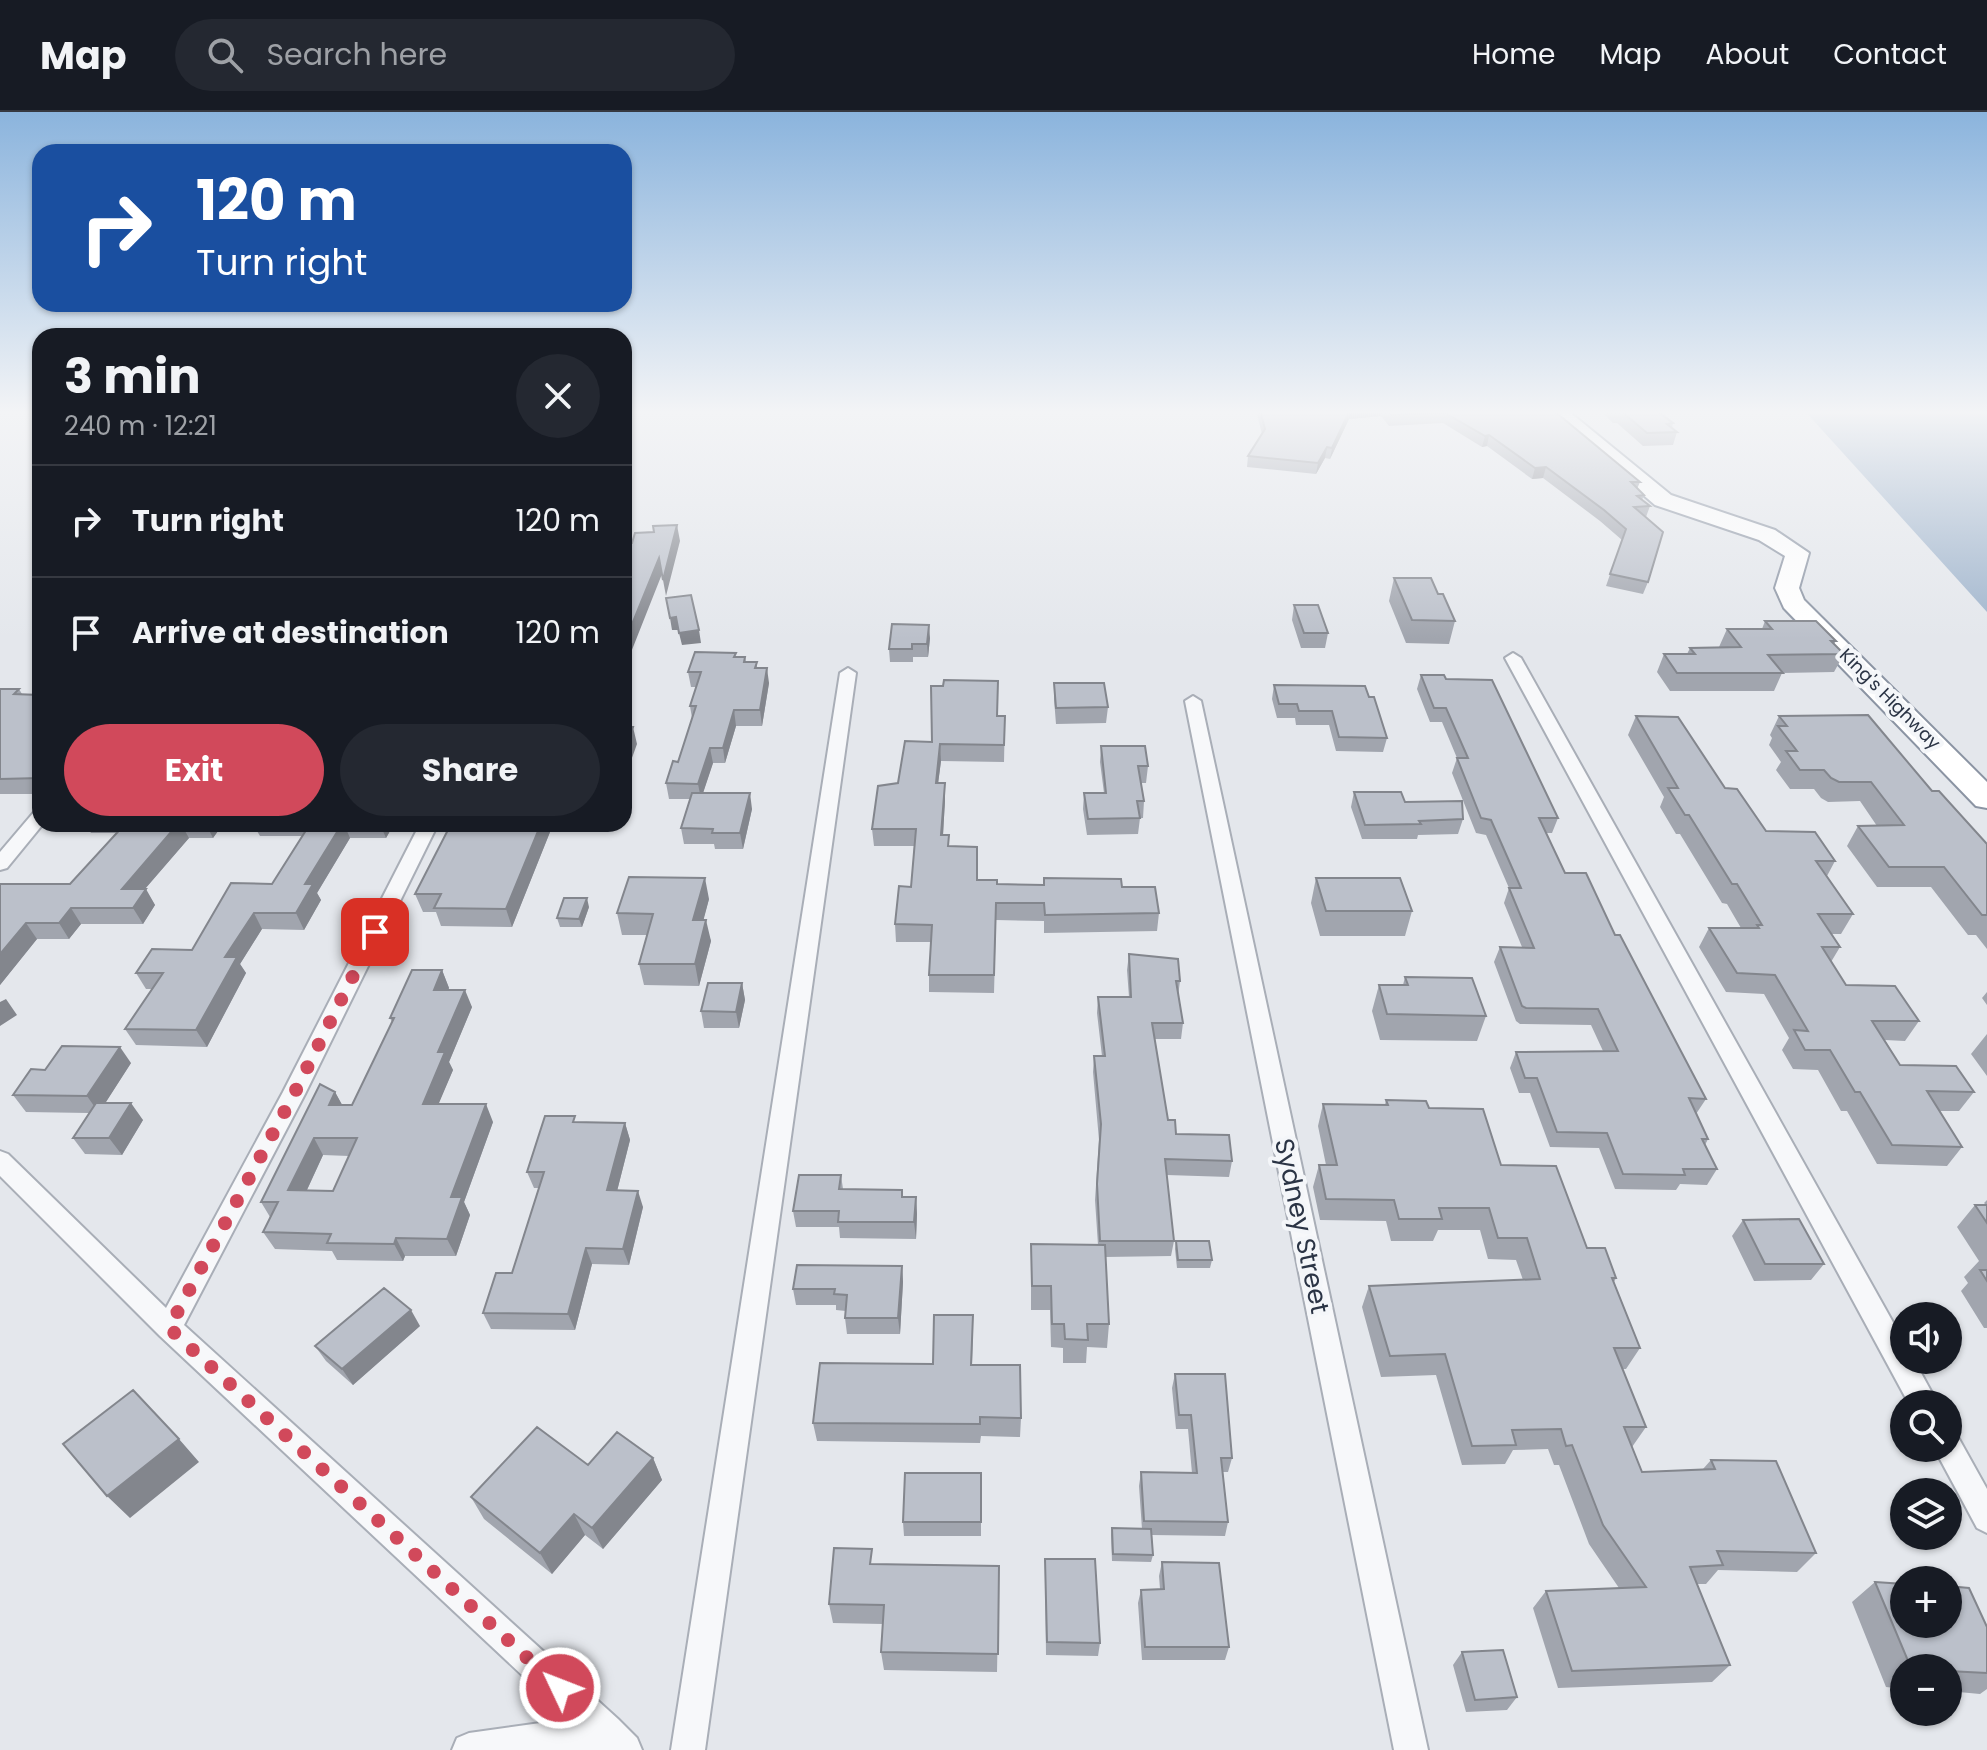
<!DOCTYPE html>
<html lang="en">
<head>
<meta charset="utf-8">
<style>
	body { margin:0; font-family:Poppins,sans-serif; background:#242831; color:#f1f3f6; height:100vh; display:flex; flex-direction:column; font-size:30px; white-space:nowrap }
	* { box-sizing:border-box; margin:0 }
	p { font-size:26px; color:#9ea1a6 }
	.icon { flex:none; width:44px; height:44px; fill:none; stroke:currentColor; stroke-width:2; stroke-linecap:round; stroke-linejoin:round }
	.map { position:relative; flex:1; overflow:hidden }
	.sheet { position:absolute; left:32px; top:216px; width:600px; height:504px; display:flex; flex-direction:column; background:#171b24; border-radius:24px; box-shadow:0 2px 6px #0004 }
	.sheet>* { flex:none }
	.top-card { position:absolute; left:32px; top:32px; width:600px; height:168px; border-radius:24px; box-shadow:0 2px 6px #0004; background:#1a4fa0; color:#fff; overflow:hidden }
	.buttons { position:absolute; left:1890px; top:1190px; display:grid; gap:16px }
	.buttons a { display:grid; place-items:center; width:72px; height:72px; border-radius:50%; background:#171b24; box-shadow:0 2px 6px #0004; font-size:40px }
	.pin { position:absolute; display:grid; place-items:center; width:68px; height:68px; color:#fff; margin:-34px; border-radius:16px; box-shadow:0 4px 12px #0006 }
	.me { position:absolute; width:88px; margin:-44px; rotate:313deg; stroke-linejoin:round; filter:drop-shadow(0 0 6px #0008) }
	.turn { display:flex; align-items:center; gap:28px; height:168px; padding:0 32px; font-size:36px }
	.turn .icon { width:104px; height:104px; stroke-width:2.5 }
	.turn b { display:block; font-size:56px; line-height:68px }
	.round { display:grid; place-items:center; flex:none; width:84px; height:84px; border-radius:42px; background:#242831 }
	.headline { display:flex; align-items:center; justify-content:space-between; height:136px; padding:0 32px }
	h1 { font-size:48px; font-weight:700; line-height:60px }
	.cta { display:flex; gap:16px; margin-top:auto; padding:16px 32px }
	.cta a { flex:1; height:92px; border-radius:48px; background:#d1495b; color:#fff; font-size:32px; font-weight:700; line-height:92px; text-align:center }
	.cta a+a { background:#242831; color:#f1f3f6 }
	ul { padding:0; list-style:none }
	li { display:flex; align-items:center; gap:24px; height:112px; padding:0 32px; border-top:2px solid #363941 }
	li div { flex:1 }
	li b { display:block; font-size:30px }
	li em { font-style:normal }
	header { display:flex; align-items:center; gap:48px; box-sizing:border-box; height:112px; padding:0 40px; background:#171b24; border-bottom:2px solid #363941 }
	header strong { font-size:38px }
	nav { display:flex; gap:44px; margin-inline-start:auto; font-size:28px }
	.search { width:560px; height:72px; background:#242831; display:flex; align-items:center; gap:20px; box-sizing:border-box; padding:0 28px; border-radius:44px; color:#9ea1a6; font-size:30px }
	.map>svg:first-child { display:block }
	.water { fill:#9fb4cc }
	.lines { fill:none; stroke-linecap:round; stroke-linejoin:round }
	.minor-casing { stroke:#a9aeb7; stroke-width:4 }
	.trunk-casing { stroke:#8b94a3; stroke-width:4 }
	.minor { fill:#f7f8fa; fill-rule:evenodd }
	.trunk { fill:#fff; fill-rule:evenodd }
	.wall { fill:#a1a5ae; fill-rule:evenodd }
	.shaded-wall { fill:#83868d }
	.building { fill:#bbc0ca; stroke:#83868d; stroke-width:2; fill-rule:evenodd }
	.route { stroke:#d1495b; stroke-width:14; stroke-dasharray:0 25.2 }
	.labels { text-anchor:middle; stroke-width:8; stroke-linejoin:round; paint-order:stroke }
	.far-street-label { font-size:18px; fill:#2b3445; stroke:#f4f6f9 }
	.near-street-label { font-size:26px; fill:#2b3445; stroke:#f4f6f9 }
</style>
</head>
<body>
<header>
<strong>Map</strong>
<div class="search"><svg class="icon" aria-label="search" viewBox="0 0 24 24"><circle cx="10" cy="10" r="6"/><path d="M15 15l6 6"/></svg>Search here</div>
<nav><a>Home</a><a>Map</a><a>About</a><a>Contact</a></nav>
</header>
<div class="map">
<svg width="1987" height="1638" viewBox="0 0 1987 1638">
	<rect width="100%" height="100%" fill="#e4e7ec"/>
	<path class="water" d="M1804,298H1987V500Z"/>
	<g class="lines">
		<g class="minor-casing">
			<path id="minor" d="M1513,541L1521,546L1904,1230V1248H1914L1938,1292H1909L1505,546Z
				M848,556L856,561L705,1638H671L840,561Z
				M1193,584L1201,589L1428,1638H1394L1185,589Z
				M40,698V712H43L7,756L0,758V740L34,700Z
				M420,712H438L305,982L184,1213L618,1607L637,1626L642,1638H452L457,1626L469,1621L569,1607L160,1224L0,1064V1039L8,1042L166,1196L283,980Z
				M1948,1321L1958,1325L1987,1377V1421L1977,1416L1934,1336H1948Z"/>
		</g>
		<g class="trunk-casing">
			<path id="trunk" d="M1545,298H1567L1671,383L1775,418L1809,441L1799,476L1804,488L1987,670V696L1976,694L1784,496L1775,476L1785,444L1759,428L1655,393Z"/>
		</g>
		<use href="#minor" class="minor"/>
		<use href="#trunk" class="trunk"/>
	</g>
	<path class="wall" d="M1256,298H1553L1640,370L1637,377L1644,383L1642,388L1650,394L1646,405L1648,470L1643,482L1606,474L1622,428L1600,409L1543,366L1532,367L1487,334L1482,335L1443,311L1389,314L1381,304L1349,307L1330,347L1325,346L1316,362L1247,355L1248,344L1262,322Z
		M1600,298H1656L1673,311L1672,316L1677,320L1673,333L1643,334L1617,311H1613Z
		M1394,466L1438,482L1455,509L1449,532L1406,531L1389,489Z
		M1294,493L1328,521L1325,536H1301L1292,508Z
		M1765,509L1836,529L1834,532L1844,542L1834,560L1782,561L1774,579H1670L1657,560L1664,542H1687L1690,536L1719,535L1727,517H1762Z
		M930,526L928,545H913V550H890L889,537Z
		M736,545H745L746,550H757V556L769,571L762,614H736L725,651H713L703,681L752,697L743,737H715L714,732H684L681,716L690,687H669L666,671L678,650L692,606L690,594L696,575H691L688,560Z
		M1421,563L1446,567L1558,706L1552,721H1546L1565,761L1615,823L1706,987L1696,1002L1708,1027L1705,1033L1717,1057L1707,1073L1680,1072L1676,1078L1615,1077L1599,1036L1550,1035L1530,981H1519L1510,956L1516,940L1603,939L1591,913L1520,912L1516,909L1494,850L1500,835H1522L1504,791L1509,776L1486,723L1476,721L1452,661L1457,646L1442,610H1430L1417,577Z
		M1054,571L1108,595L1106,611L1056,612L1054,587Z
		M1274,573L1365,574L1387,626L1383,640L1336,639L1329,613H1296L1295,606H1277L1272,587Z
		M0,577H19L22,582L40,583V682H0Z
		M998,604H1005L1004,650L941,649L938,671H945V688L943,723H949V734L977,768L997,772L1122,775L1159,801L1157,819L1044,821V809L996,808L994,881L929,880V863L931,830H896L895,812L911,775L914,734H874L872,717L898,671L932,630Z
		M1636,604L1725,676L1766,719L1835,749L1827,764L1853,802L1841,822H1831L1840,835L1831,850L1846,873L1919,909L1905,929L1885,928L1900,953L1974,980L1959,999H1940L1962,1035L1947,1054L1877,1052L1847,999H1841L1818,958L1793,957L1782,938L1789,926L1764,882L1726,880L1699,835L1709,816H1741L1727,792L1722,791L1680,722H1676L1660,695L1664,685L1628,623Z
		M1779,604L1932,679L1987,732V837L1976,823H1968L1931,775H1877L1847,734L1858,714H1877L1860,689L1828,690L1821,686L1814,677H1790L1776,658L1781,650L1769,633L1772,626L1770,623Z
		M1101,634L1148,654L1146,671H1141L1144,689L1143,706H1140L1138,722L1087,723L1083,697L1084,681H1104L1100,650Z
		M1354,680L1405,690L1463,707L1458,722L1418,723L1417,727H1362L1351,695Z
		M85,712H223L213,726H189L145,777L155,793L143,812H81L69,827H37L0,873V772H70L116,721H91Z
		M249,712H394L386,726H350L317,781L321,788L304,818L262,817L240,852L246,861L207,935L136,933L125,917L152,877H146L136,861L192,838L272,772L302,724H260L257,719H253Z
		M451,712H560L559,715H552L512,815L441,814L436,800H423L415,782Z
		M1316,766L1412,799L1405,824H1320L1311,791Z
		M709,787L703,808L711,829L699,874L644,873L639,852L647,823H622L617,801Z
		M589,795L582,815H560L557,806Z
		M1129,842L1180,869L1178,884L1183,911L1181,927H1155L1168,1008L1176,1022L1232,1049L1229,1065L1167,1063L1174,1129L1171,1144L1105,1145L1109,1212L1107,1236L1087,1235L1086,1251H1063V1236L1051,1235L1050,1198H1031V1132L1098,1133L1095,1088L1099,1028L1093,960L1094,944H1102L1097,901L1098,885H1129L1127,858Z
		M442,858L449,876L448,878L472,895L449,950L453,958L438,992L493,1010L464,1090L470,1103L456,1144H405L403,1149L337,1148L332,1139L275,1137L263,1120L270,1105L261,1090L335,980L342,993H352L392,910L390,906ZM323,1043L349,1044L333,1079L307,1078Z
		M1405,865L1486,904L1477,929L1380,928L1372,899L1379,873H1403Z
		M742,871L745,888L739,916H704L701,899Z
		M1987,880V893L1982,886Z
		M1987,922V964L1971,942Z
		M131,951L105,991L143,1008L122,1043L85,1042L73,1026L89,1001L26,1000L13,983L45,958Z
		M1386,988L1429,996L1501,1053L1616,1166L1614,1170L1640,1236L1626,1257H1622L1646,1315L1632,1335L1642,1360L1703,1357L1711,1348L1816,1441L1797,1460L1718,1458L1706,1472H1697L1730,1553L1712,1570L1558,1576L1533,1496L1546,1479L1619,1476L1589,1432L1559,1353H1554L1548,1337L1513,1338L1505,1352L1462,1353L1436,1263L1381,1265L1362,1195L1369,1174L1523,1168L1516,1148L1488,1147L1480,1118H1438L1433,1129H1391L1386,1109L1320,1108L1313,1075L1319,1053H1326L1318,1014L1323,992L1385,993Z
		M577,1011H625L630,1028L617,1079L643,1095L629,1153L592,1152L575,1218L491,1217L483,1201L512,1161L539,1076H534L527,1060Z
		M841,1063L843,1077L902,1085H916L917,1102L916,1127L840,1126L839,1115H796L793,1099Z
		M1987,1088V1216H1984L1961,1179L1968,1171L1964,1165L1979,1149L1957,1115L1975,1093H1986L1984,1091Z
		M1743,1108L1824,1152L1811,1168L1754,1169L1732,1124Z
		M1176,1129L1212,1148L1210,1156H1177L1175,1137Z
		M902,1154L903,1170L900,1222H847L845,1206L846,1199L836,1198V1193H796L793,1177Z
		M420,1214L353,1273L326,1249L315,1234Z
		M973,1223L972,1253L1021,1306L1020,1325L981,1324L980,1331L817,1329L813,1311L933,1252Z
		M1175,1262L1232,1346L1228,1360H1223L1228,1410L1225,1424L1152,1423L1153,1443L1151,1450L1112,1449L1111,1423L1112,1416L1142,1417L1139,1374L1141,1360L1192,1361L1188,1317H1176L1172,1276Z
		M653,1346L662,1368L603,1437L585,1423L552,1462L484,1407L471,1385L588,1353Z
		M981,1361V1424H904L903,1410Z
		M1045,1447L1100,1531L1098,1544L1046,1543L1045,1461Z
		M1162,1450L1229,1535L1225,1548H1142L1138,1491L1141,1478L1160,1477L1159,1464Z
		M874,1452L999,1454L997,1560L884,1558L881,1540L883,1512L833,1511L829,1492Z
		M1875,1470L1987,1515V1577L1980,1582L1948,1579V1556H1904V1577L1886,1575L1852,1490Z
		M1462,1540L1517,1585L1507,1598L1466,1600L1453,1553Z"/>
	<path class="shaded-wall" d="M1350,298H1382L1381,304L1349,307L1330,347L1332,336Z
		M1489,323L1487,334L1482,335L1485,324Z
		M1327,335L1325,346L1316,362L1318,351Z
		M1546,355L1543,366L1532,367L1535,356Z
		M677,413L680,429L666,484L663,468Z
		M659,446L662,462L624,558V532Z
		M676,505L678,518H672L670,506Z
		M929,513L930,526L928,545L927,532Z
		M699,518L701,531L682,533L679,521Z
		M767,556L769,571L762,614L760,598Z
		M627,575L631,592L624,609V582Z
		M734,598L736,614L725,651L723,636Z
		M627,606L630,622L633,615L637,632L624,668V614Z
		M940,632L941,649L936,688V671Z
		M710,636L713,651L701,687L698,672Z
		M945,671V688L942,740L941,723Z
		M750,681L752,697L743,737L740,721Z
		M178,712H181L189,726L131,793L122,777Z
		M206,712H223L213,726Z
		M342,712H344L350,726L317,781L321,788L304,818L296,801L305,772Z
		M380,712H394L386,726Z
		M541,712H551L552,715L512,815L506,797Z
		M705,766L709,787L698,829L693,808Z
		M146,777L155,793L143,812L133,796Z
		M587,786L589,795L582,815L579,807Z
		M71,796L81,812L69,827L59,811Z
		M254,801L262,817L240,852L246,861L207,935L196,918L225,845Z
		M706,808L711,829L699,874L695,852Z
		M26,811L37,827L0,873V842Z
		M442,858L449,876L441,895L434,878Z
		M742,871L745,888L739,916L736,900Z
		M465,878L472,895L449,950L453,958L431,1010L423,992L438,940Z
		M6,887L17,903L0,914V890Z
		M120,935L131,951L99,1001L87,984Z
		M335,980L345,998L329,993Z
		M131,991L143,1008L122,1043L109,1026Z
		M486,992L493,1010L464,1090L470,1103L456,1144L447,1127L451,1085Z
		M625,1011L630,1028L613,1095L607,1078Z
		M314,1026L323,1043L299,1095L288,1078Z
		M638,1079L643,1095L629,1153L623,1137Z
		M916,1085L917,1102L916,1127L914,1110Z
		M396,1126L405,1144L403,1149L394,1132Z
		M586,1136L592,1152L575,1218L568,1202Z
		M902,1154L903,1170L900,1222L898,1206Z
		M411,1198L420,1214L353,1273L342,1257Z
		M179,1327L199,1350L130,1406L107,1384Z
		M653,1346L662,1368L603,1437L592,1416Z
		M574,1402L585,1423L552,1462L540,1441Z"/>
	<path class="building" d="M1260,298H1350L1332,336L1327,335L1318,351L1248,344L1265,317Z
		M1387,298H1553L1640,370H1631L1644,383L1637,384L1650,394L1634,395L1663,420L1648,470L1610,462L1626,417L1604,398L1546,355L1535,356L1489,323L1485,324L1445,301L1391,303Z
		M1616,298H1656L1673,311L1667,312L1677,320L1647,321L1621,299Z
		M677,413L663,468L659,446L624,532V431H632L635,421L654,420L653,414Z
		M1394,466H1431L1438,482H1443L1455,509L1412,508Z
		M691,483L699,518L679,521L676,505L670,506L666,486Z
		M1294,493H1318L1328,521H1304Z
		M1765,509H1816L1836,529H1831L1844,542L1768,543L1783,561H1677L1664,542H1695L1690,536L1741,535L1727,517H1772Z
		M892,512L929,513L927,532H912V537H889Z
		M695,540L736,541L734,545H745L744,550H757L755,556H767L760,598H734L723,636H710L698,672L666,671L673,649L678,650L696,594H690L701,560H688Z
		M1421,563H1444L1446,567L1492,568L1558,706H1539L1565,761H1586L1615,823H1620L1706,987L1689,986L1708,1027H1702L1717,1057H1683L1685,1063L1623,1062L1607,1021L1557,1020L1537,966H1525L1516,940L1618,939L1598,897L1526,896L1522,894L1500,835L1534,836L1509,776H1521L1491,708L1481,706L1457,646H1468L1446,596H1434Z
		M944,568L998,569L997,604H1005L1004,633L940,632L936,671H945L941,723H949L948,734L977,735V768H997V772L1044,773V766L1121,767L1122,775H1155L1159,801L1045,803L1044,791H996L994,863H929L932,813L895,812L899,774L911,775L916,717H872L878,674L898,671L905,629L932,630L931,574H943Z
		M1054,571H1104L1108,595L1056,596Z
		M1274,573L1365,574L1369,585H1374L1387,626L1339,625L1332,599H1299L1297,592H1279Z
		M0,577H19L14,582L40,583V666L0,667Z
		M1868,603L1932,679H1939L1987,732V803H1982L1944,755H1889L1858,714L1904,713L1871,670H1839L1831,666L1824,658H1800L1786,639H1797L1778,614H1787L1779,604Z
		M1636,604L1678,605L1725,676L1737,677L1766,719L1815,720L1835,749H1816L1853,802H1818L1840,835H1822L1846,873L1895,874L1919,909H1872L1900,953L1956,954L1974,980L1927,979L1962,1035L1892,1033L1860,980H1855L1830,938H1805L1794,918L1808,919L1775,863L1737,861L1709,816H1759L1757,813H1762L1737,772H1732L1689,703H1685L1668,676H1678Z
		M624,615H633L624,639Z
		M1101,634H1145L1148,654H1138L1144,689H1137L1140,706L1088,707L1084,681H1106Z
		M1354,680H1401L1405,690L1462,689L1463,707L1419,709L1421,712L1365,713Z
		M692,681H750L740,721H712L713,717L681,716Z
		M125,712H178L122,777H146L133,796H71L59,811H26L0,842V772H70Z
		M310,712H342L305,772H313L296,801H254L225,845H237L196,918L125,917L163,861H136L152,837L192,838L231,771L272,772Z
		M451,712H541L506,797L434,796L441,782H415Z
		M629,765L705,766L693,808H706L695,852H639L653,802L617,801Z
		M1316,766H1400L1412,799H1326Z
		M564,786H587L579,807L557,806Z
		M1129,842L1178,847L1180,869H1176L1183,911H1152L1168,1008H1175L1176,1022L1229,1023L1232,1049L1165,1047L1174,1129H1100L1097,1072L1101,1012L1094,944H1105L1098,885H1131Z
		M412,858H442L434,878H465L438,940H445L423,992H486L451,1085H462L447,1127L396,1126L394,1132L327,1131L331,1122L263,1120L278,1090H261L320,972L335,980L329,993H352L394,906H390ZM314,1026H357L333,1079L288,1078Z
		M1405,865L1472,866L1486,904L1387,902L1379,873H1408Z
		M708,871H742L736,900L701,899Z
		M62,934L120,935L87,984L13,983L31,957L45,958Z
		M1386,988L1426,989L1429,996L1483,997L1501,1053L1556,1054L1587,1136H1605L1616,1166H1612L1640,1236H1614L1646,1315H1624L1642,1360L1715,1357L1711,1348L1776,1349L1816,1441L1717,1439L1723,1453L1690,1455L1730,1553L1572,1559L1546,1479L1646,1475L1603,1413L1572,1333L1566,1334L1561,1317L1512,1318L1516,1333L1472,1334L1445,1242L1390,1244L1369,1174L1540,1167L1527,1126H1498L1489,1096H1439L1442,1107H1399L1394,1088L1326,1087L1319,1053H1337L1323,992L1388,993Z
		M96,991H131L109,1026H73Z
		M545,1004H575L573,1010L625,1011L607,1078L638,1079L623,1137L586,1136L568,1202L483,1201L496,1161H512L544,1060H527Z
		M799,1063H841L839,1077L902,1078V1085H916L914,1110H838L839,1099H793Z
		M1975,1093H1987V1111Z
		M1799,1107L1824,1152H1765L1743,1108Z
		M1176,1129H1209L1212,1148H1178Z
		M1031,1132L1105,1133L1109,1212H1087L1088,1228L1065,1227L1064,1212H1052L1051,1174H1032Z
		M797,1153L902,1154L898,1206H845L847,1183L834,1182L835,1177H793Z
		M1980,1158H1987V1169Z
		M384,1176L411,1198L342,1257L315,1234Z
		M934,1203H973L971,1253H1020L1021,1306L980,1305V1312L813,1311L820,1251L933,1252Z
		M1175,1262H1225L1232,1346H1221L1228,1410L1144,1409L1141,1360L1197,1361L1191,1303H1179Z
		M133,1278L179,1327L107,1384L63,1332Z
		M537,1315L588,1353L617,1320L653,1346L592,1416L574,1402L540,1441L471,1385Z
		M905,1361H981V1410H903Z
		M1112,1416L1151,1417L1153,1443L1113,1442Z
		M834,1436L872,1437L870,1452L999,1454L998,1542L881,1540L884,1493L829,1492Z
		M1045,1447H1095L1100,1531L1047,1530Z
		M1162,1450L1219,1451L1229,1535H1145L1141,1478L1164,1477Z
		M1875,1470L1904,1472V1512H1948V1474L1969,1476L1987,1515V1561L1948,1559V1556H1911Z
		M1503,1538L1517,1585L1475,1588L1462,1540Z"/>
	<linearGradient id="sky" x2="0" y2="1"><stop stop-color="#8bb4dd"/><stop offset="0.57" stop-color="#f3f4f6"/><stop offset="1" stop-color="#f3f4f6" stop-opacity="0"/></linearGradient>
	<rect width="1987" height="527" fill="url(#sky)"/>
	<g class="lines">
		<path class="route" d="M375,820L294,982L169,1216L560,1576"/>
	</g>
	<g class="labels">
		<g class="far-street-label">
			<text transform="translate(1890 587) rotate(45)" y="6">King's Highway</text>
		</g>
		<g class="near-street-label">
			<text transform="translate(1302 1114) rotate(78)" y="9">Sydney Street</text>
		</g>
	</g>
</svg>
<div class="buttons">
<a><svg class="icon" aria-label="sound" viewBox="0 0 24 24"><path d="M4 9h4l5-4v14l-5-4H4zM17 9q2 3 0 6"/></svg></a>
<a><svg class="icon" aria-label="search" viewBox="0 0 24 24"><circle cx="10" cy="10" r="6"/><path d="M15 15l6 6"/></svg></a>
<a><svg class="icon" aria-label="layers" viewBox="0 0 24 24"><path d="M12 4l9 5-9 5-9-5zM3 14l9 5 9-5"/></svg></a>
<a>+</a>
<a>−</a>
</div>
<div class="pin" style="left:375px;top:820px;background:#d93025"><svg class="icon" aria-label="arrive" viewBox="0 0 24 24"><path d="M6 21V4h12l-3 4 3 4H6"/></svg></div>
<svg class="me" style="left:560px;top:1576px" viewBox="-20 -20 40 40"><circle r="17" fill="#d1495b" stroke="#fff" stroke-width="3"/><path d="M0-11L8 9 0 5-8 9z" fill="#fff"/></svg>
<div class="top-card">
<div class="turn"><svg class="icon" aria-label="right" viewBox="0 0 24 24"><path d="M7 20v-9h11M14 6l5 5-5 5"/></svg><div><b>120 m</b>Turn right</div></div>
</div>
<section class="sheet">
<div class="headline"><div><h1>3 min</h1><p>240 m · 12:21</p></div><a class="round"><svg class="icon" aria-label="close" viewBox="0 0 24 24"><path d="M6 6l12 12M18 6L6 18"/></svg></a></div>
<ul>
<li><svg class="icon" aria-label="right" viewBox="0 0 24 24"><path d="M7 20v-9h11M14 6l5 5-5 5"/></svg><div><b>Turn right</b></div><em>120 m</em></li>
<li><svg class="icon" aria-label="arrive" viewBox="0 0 24 24"><path d="M6 21V4h12l-3 4 3 4H6"/></svg><div><b>Arrive at destination</b></div><em>120 m</em></li>
</ul>
<div class="cta"><a>Exit</a><a>Share</a></div>
</section>
</div>
</body>
</html>
